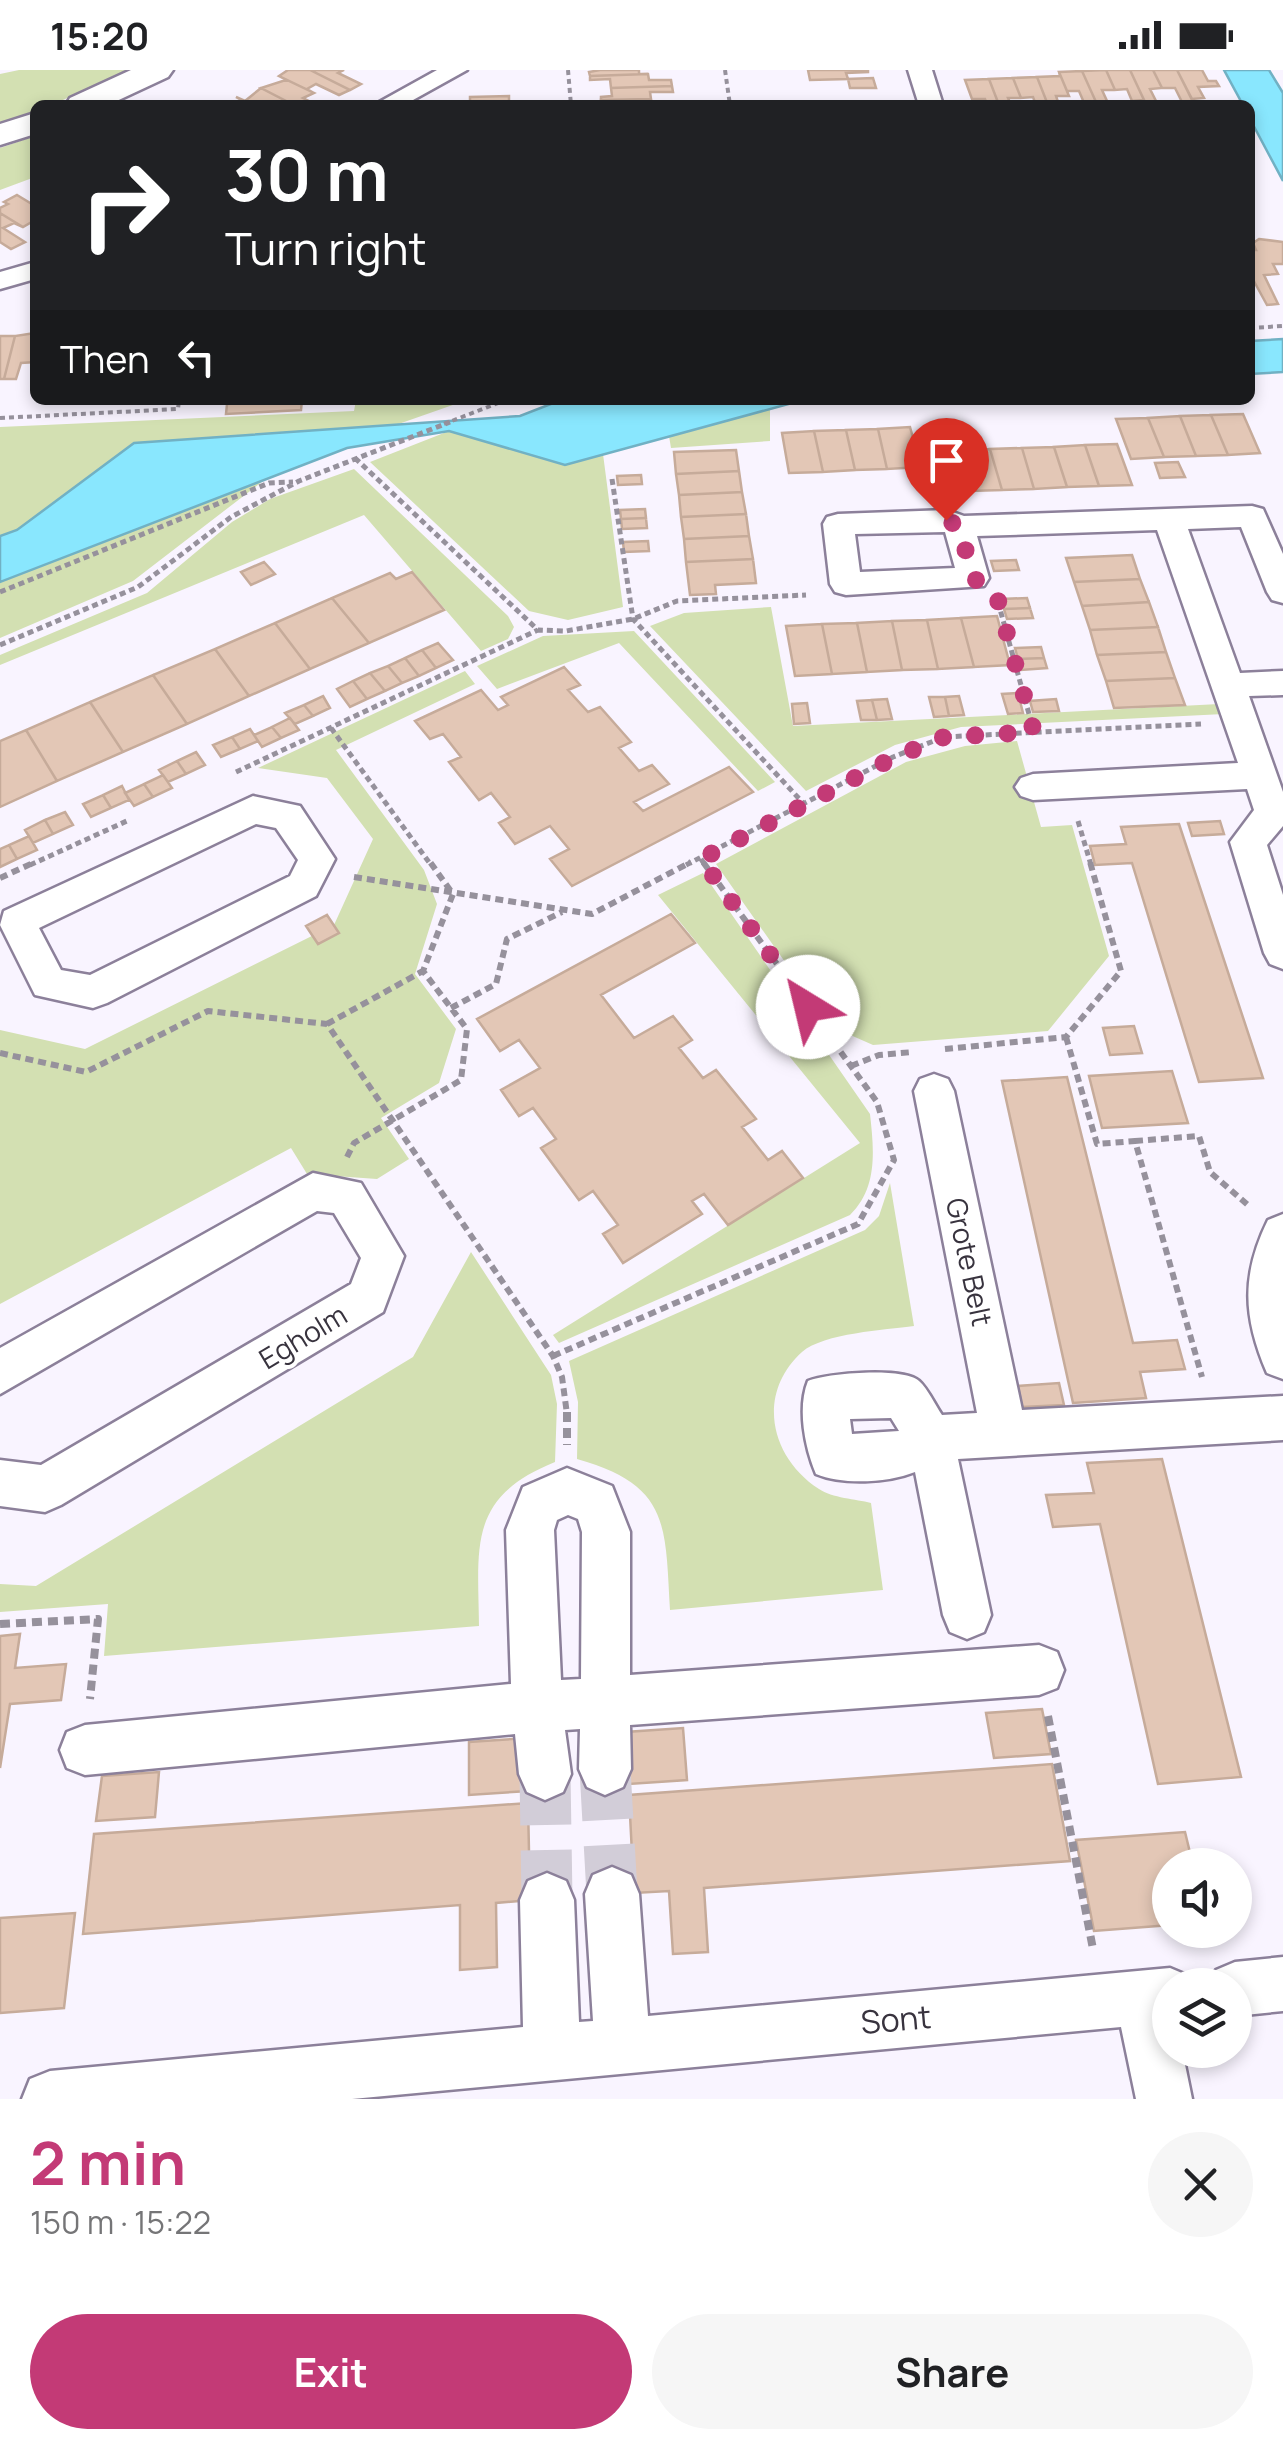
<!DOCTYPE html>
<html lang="en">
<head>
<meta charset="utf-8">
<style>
	body { margin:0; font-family:Manrope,sans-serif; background:#f6f6f6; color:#202124; height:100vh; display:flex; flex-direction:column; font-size:38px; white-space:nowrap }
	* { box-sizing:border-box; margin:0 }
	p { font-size:32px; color:#757577 }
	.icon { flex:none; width:55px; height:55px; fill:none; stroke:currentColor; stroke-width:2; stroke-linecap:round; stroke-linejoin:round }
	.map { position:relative; height:2029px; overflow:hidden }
	.details { display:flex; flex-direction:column; background:#fff; flex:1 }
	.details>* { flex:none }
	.banner { position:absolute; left:30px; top:30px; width:1225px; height:305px; border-radius:15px; box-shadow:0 5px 15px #0003; background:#202124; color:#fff; overflow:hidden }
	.tools { position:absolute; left:1152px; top:1778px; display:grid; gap:20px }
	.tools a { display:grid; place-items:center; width:100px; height:100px; border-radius:50%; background:#fff; box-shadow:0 5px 15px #0003; font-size:50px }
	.pin { position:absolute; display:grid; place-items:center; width:85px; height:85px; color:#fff; margin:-102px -42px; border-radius:50% 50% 50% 0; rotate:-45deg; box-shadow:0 0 10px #0007 }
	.pin .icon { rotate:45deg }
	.me { position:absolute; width:110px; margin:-55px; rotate:324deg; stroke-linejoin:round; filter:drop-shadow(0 0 8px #0008) }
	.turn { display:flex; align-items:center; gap:35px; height:210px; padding:0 30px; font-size:45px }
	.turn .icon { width:130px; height:130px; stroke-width:2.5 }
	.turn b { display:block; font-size:70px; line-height:85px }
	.then { display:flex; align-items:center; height:95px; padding:0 30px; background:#0003; gap:20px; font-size:38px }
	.round { display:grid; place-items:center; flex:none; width:105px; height:105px; border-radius:52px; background:#f6f6f6 }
	.summary { display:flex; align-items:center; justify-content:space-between; height:170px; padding:0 30px }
	h1 { font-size:60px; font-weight:700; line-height:75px; color:#c33a76 }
	.action { display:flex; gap:20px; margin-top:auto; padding:20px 30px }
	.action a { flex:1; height:115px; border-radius:60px; background:#c33a76; color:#fff; font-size:40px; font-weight:700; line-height:115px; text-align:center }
	.action a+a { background:#f6f6f6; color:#202124 }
	.status { display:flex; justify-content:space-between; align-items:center; height:70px; padding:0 50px; background:#fff; direction:ltr }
	.status svg { height:28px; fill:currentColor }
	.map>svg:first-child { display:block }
	.green { fill:#d3e0b2 }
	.water { fill:#89e7fe; stroke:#71b1c4; stroke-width:2.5 }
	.building { fill:#e3c7b6; stroke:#c6ab9a; stroke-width:2.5 }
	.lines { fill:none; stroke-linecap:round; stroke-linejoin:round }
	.street-tunnel { stroke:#d2cdd8; stroke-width:51; stroke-dasharray:51 25; stroke-linecap:butt }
	.street-casing { stroke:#8c809a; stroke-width:5 }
	.secondary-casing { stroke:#8c809a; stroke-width:5 }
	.path-far3 { stroke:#96919c; stroke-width:4; stroke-dasharray:5 4; stroke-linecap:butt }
	.path-far2 { stroke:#96919c; stroke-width:5; stroke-dasharray:6 4; stroke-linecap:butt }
	.path-far1 { stroke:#96919c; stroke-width:6; stroke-dasharray:8 5; stroke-linecap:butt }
	.path { stroke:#96919c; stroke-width:8; stroke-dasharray:10 6; stroke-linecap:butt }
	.street { fill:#fff; fill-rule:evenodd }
	.secondary { fill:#fff; fill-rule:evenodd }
	.route { stroke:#c33a76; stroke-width:18; stroke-dasharray:0 32.4 }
	.labels { text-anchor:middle; stroke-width:8; stroke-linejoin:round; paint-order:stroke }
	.street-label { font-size:28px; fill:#38333e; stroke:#fff }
	.near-street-label { font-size:32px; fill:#38333e; stroke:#fff }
</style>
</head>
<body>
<div class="status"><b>15:20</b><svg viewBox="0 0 49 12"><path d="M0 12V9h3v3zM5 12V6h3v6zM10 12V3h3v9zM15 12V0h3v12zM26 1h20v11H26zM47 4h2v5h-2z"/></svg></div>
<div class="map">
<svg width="1283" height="2029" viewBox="0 0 1283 2029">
	<rect width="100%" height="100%" fill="#f9f4ff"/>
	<path class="green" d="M19,0H128L52,35H35V43L0,55V4Z
		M35,66V107L0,120V78Z
		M356,330H467L390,357L134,373L17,460L0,466V357L354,341Z
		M770,337V371L671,378L669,366Z
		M449,361L565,395L603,384L623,537L568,550L529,541L370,392Z
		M354,399L508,546L514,557L508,569L481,581L364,445L0,595V585L147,523L232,452L270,429Z
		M263,411L133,511L0,568V512Z
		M771,537L793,656L1219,634L1224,644L961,657L895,675L806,721L650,556L684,543Z
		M634,561L775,712L758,721L619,573L497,619L477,596L543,566Z
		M465,601L475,614L336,680L424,800L437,834L415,904L456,959L439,1013L381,1048L409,1089L377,1109L307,1104L291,1078L0,1234V960L85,979L334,855L373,769L327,708L258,698Z
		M1017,671L1041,757L1072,755L1109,886L1048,961L873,975L830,956L716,794L906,692L965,676Z
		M703,803L870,1044C874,1080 878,1118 850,1145L559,1273L553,1265L860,1073L658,825Z
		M890,1113L914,1256C885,1260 824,1263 802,1282C756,1324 770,1387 819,1419C832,1428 856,1429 871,1433L883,1520L670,1540C665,1455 670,1415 577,1389L578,1332L569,1291L865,1160L879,1146Z
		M471,1182L551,1305L557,1334L555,1392C468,1427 478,1475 479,1556L104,1586L108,1534L0,1542V1514L36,1516L413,1287Z"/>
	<path class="water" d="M1224,0H1269L1283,23V111L1250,49V35H1243Z
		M1283,269V302L1250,304V271Z
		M561,330H803L565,395L449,361L347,378L0,512V466L17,460L134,373L520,346Z"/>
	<path class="building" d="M310,0L350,20L339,25L316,14L307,19L314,23L279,6L288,0Z
		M310,0H344L338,3L361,14L350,20Z
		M600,0H639V4H648L590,6L589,2Z
		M808,0H868V2L846,3L848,9L810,10Z
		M1106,0L1115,20H1102L1107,31L1096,32L1082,1Z
		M1106,0H1130L1144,30L1132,31L1127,19L1115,20Z
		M1130,0H1153L1162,18L1150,19L1158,35H1148L1144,30Z
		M1153,0H1177L1194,34H1183L1175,18H1162Z
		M1177,0H1202L1208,11H1216L1219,16L1198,17L1204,28L1192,29Z
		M1082,1L1096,32L1097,35H1085L1079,21H1067L1059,2Z
		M1059,2L1069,26H1056L1059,35H1048L1037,7L1060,6Z
		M648,4L649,10H671L672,16L611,18L610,9L590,10V6Z
		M279,6L314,23L303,28L317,35H294L261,18L286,10Z
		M1037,7L1048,35H1036L1033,27L1021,28L1013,8Z
		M873,8L876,18H850L848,9Z
		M1013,8L1021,28H1008L1011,35H999L989,9Z
		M989,9L999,35H987L985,29H972L965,10Z
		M672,16L673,22H650L651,29L601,30V27L612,26L611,18Z
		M261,18L294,35H250L236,27L245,31Z
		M509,26V33L531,32V35H470V27Z
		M651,29L652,35L602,34L601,30Z
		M17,125L35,136V150L23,157L0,143V138L8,134L4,132Z
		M0,143L23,157L14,153L3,158L25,172L11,179L0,172Z
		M1259,169L1283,172V194H1273L1278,204L1264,205L1278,234L1267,235L1250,204V180H1256L1253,173Z
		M35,263V292L21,293L16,309H4L15,266Z
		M0,266H15L4,309H0Z
		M255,330H302L301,340L226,344L227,334Z
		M1243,344L1260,383L1228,385L1211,345Z
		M1211,345L1228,385L1196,386L1180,346Z
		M1180,346L1196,386L1164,387L1148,348Z
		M1148,348L1164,387L1131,389L1116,349Z
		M910,357L921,397L887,399L878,359Z
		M878,359L887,399L855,400L846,360Z
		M846,360L855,400L823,402L814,361Z
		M814,361L823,402L789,403L782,363Z
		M1117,374L1132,415L1099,416L1085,375Z
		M1085,375L1099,416L1067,417L1054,377Z
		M1054,377L1067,417L1034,419L1022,378Z
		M1022,378L1034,419L1002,420L990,379Z
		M990,379L1002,420L969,421L958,380Z
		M736,380L739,401L676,404L674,382Z
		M958,380L969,421L936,423L925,382Z
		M1178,392L1185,407L1160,408L1155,393Z
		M739,401L742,422L679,425L676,404Z
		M641,405L642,414L618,415L617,406Z
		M742,422L746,444L681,447L679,425Z
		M645,439L646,448L621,449L620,440Z
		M746,444L749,466L684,469L681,447Z
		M646,448L647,458L622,459L621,449Z
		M749,466L753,489L686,492L684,469Z
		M648,471L649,481L624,482L623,472Z
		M1132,485L1140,509L1074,512L1066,488Z
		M753,489L756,513L715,515L716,524L690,525L686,492Z
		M1016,490L1019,500L994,501L991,491Z
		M264,492L275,504L251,515L241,502Z
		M412,502L444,540L369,573L332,528L390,503L396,509Z
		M1140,509L1149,532L1082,536L1074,512Z
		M332,528L369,573L310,599L275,553Z
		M1027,528L1030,538L1004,539L1002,529Z
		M1149,532L1158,557L1090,560L1082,536Z
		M1030,538L1033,548L1007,549L1004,539Z
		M997,546L1010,595L974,597L961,548Z
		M961,548L974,597L938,599L927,550Z
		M927,550L938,599L902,600L892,551Z
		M892,551L902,600L867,602L857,553Z
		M275,553L310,599L249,626L215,579Z
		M857,553L867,602L832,604L822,554Z
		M822,554L832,604L795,606L786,556Z
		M1158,557L1166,582L1097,585L1090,560Z
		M438,573L453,590L436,598L422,580Z
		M1041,577L1044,588L1018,589L1015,578Z
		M215,579L249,626L187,654L153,605Z
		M422,580L436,598L419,606L405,588Z
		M1166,582L1175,608L1106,611L1097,585Z
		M405,588L419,606L402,613L388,596Z
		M1044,588L1047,598L1021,600L1018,589Z
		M388,596L402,613L385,621L370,603Z
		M564,597L580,615L568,620L588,642L600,637L631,672L619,678L639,701L652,695L669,714L634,732L643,741L729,697L753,722L572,816L550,789L569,779L550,756L515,774L499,753L510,747L491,723L479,730L449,692L461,687L443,664L430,669L415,651L481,620L498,640L508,635L501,627Z
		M370,603L385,621L367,629L353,611Z
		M153,605L187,654L123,682L90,632Z
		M1175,608L1185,635L1114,638L1106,611Z
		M353,611L367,629L350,637L337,619Z
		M1018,623L1023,643L1008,644L1002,624Z
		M323,626L330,638L313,646L304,635Z
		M959,626L964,645L949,646L945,627Z
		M929,627H945L949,646L934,647Z
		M887,629L892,649L877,650L872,630Z
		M1056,629L1059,641L1033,642L1030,631Z
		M872,630L877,650H861L857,631Z
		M90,632L123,682L57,711L26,660Z
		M807,633L810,653L794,654L792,634Z
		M304,635L313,646L295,654L285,643Z
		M290,648L299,660L281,668L272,657Z
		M272,657L281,668L262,677L254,665Z
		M250,659L258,671L240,679L232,667Z
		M26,660L57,711L0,737V671Z
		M232,667L240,679L221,687L213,675Z
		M196,682L205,695L186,704L177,691Z
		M177,691L186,704L168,712L159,700Z
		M163,705L172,718L153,727L144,714Z
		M144,714L153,727L134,736L125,723Z
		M122,716L129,730L111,738L103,725Z
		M103,725L111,738L91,747L83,734Z
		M65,742L73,755L53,764L45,750Z
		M45,750L53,764L33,773L25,760Z
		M1220,751L1224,764L1192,766L1188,753Z
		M1179,754L1263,1008L1199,1012L1132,793L1095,795L1090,776L1126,774L1121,757Z
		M29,766L37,780L17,789L9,775Z
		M9,775L17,789L0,797V779Z
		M671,844L695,873L601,925L634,968L673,946L692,970L679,978L703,1008L716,1000L756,1049L742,1057L768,1090L782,1081L803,1108L728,1155L704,1124L692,1131L702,1144L623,1193L603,1164L618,1155L593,1121L579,1130L541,1078L556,1069L533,1038L519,1046L501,1020L540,998L519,970L500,981L477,949Z
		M327,845L339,863L318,874L306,856Z
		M1134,956L1142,983L1110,985L1103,958Z
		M1172,1001L1188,1053L1102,1058L1089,1006Z
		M1067,1007L1133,1273L1177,1270L1185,1299L1140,1302L1146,1328L1073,1333L1002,1011Z
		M1059,1313L1064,1335L1022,1337L1018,1316Z
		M1162,1389L1241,1707L1158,1714L1100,1454L1053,1457L1046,1425L1094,1423L1087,1393Z
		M20,1564L15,1598L66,1594L61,1630L10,1634L0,1698V1566Z
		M1042,1639L1051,1684L994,1688L986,1643Z
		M683,1658L687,1710L629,1714L626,1662Z
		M527,1668L528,1721L469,1725V1672Z
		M1052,1694L1070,1791L704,1818L708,1882L673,1884L669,1821L634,1823L629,1725Z
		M159,1702L155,1747L96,1751L102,1706Z
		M528,1733L530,1830L496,1833L497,1897L460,1900V1835L83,1864L94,1764Z
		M1185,1762L1193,1795H1170V1855L1094,1861L1076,1770Z
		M75,1843L64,1938L0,1943V1848Z"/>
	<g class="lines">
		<path class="street-tunnel" d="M605,1699L612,1824
			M545,1704L547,1830"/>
		<g class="street-casing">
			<path id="street" d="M437,0H467L404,35H374Z
				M908,0H932L943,35H919Z
				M35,192V209L0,219V202Z
				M1252,436L1263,439L1283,484V533L1272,530L1267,522L1241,457L1188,459L1240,603L1283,601V625L1249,626L1283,722V756L1267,775L1283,825V899L1270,894L1264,883L1230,772L1254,740L1247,719L1033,730L1021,726L1015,717L1021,708L1033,704L1238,693L1157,460L977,466L989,508L984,516L846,525L835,522L830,514L823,454L827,447L838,444L947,440L964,446ZM945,462L955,498L860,502L855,464Z
				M253,726L300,736L335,789L316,826L107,933L93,938L35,925L0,855L4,841ZM256,754L276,758L298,790L290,806L90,905L61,900L39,858Z
				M934,1004L948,1009L954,1021L1022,1340L1283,1326V1370L958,1389L991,1545L984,1562L967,1569L950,1562L943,1545L915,1402C888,1413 842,1415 816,1404C805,1378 797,1338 808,1311C828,1303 903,1297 919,1311C928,1319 935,1335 942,1345L977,1343L914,1021L920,1009ZM891,1348L899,1361L852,1364L850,1349Z
				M313,1103L361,1113L404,1186L383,1242L61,1435L45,1442L0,1436V1390L41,1395L351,1214L361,1188L334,1143L317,1141L0,1324V1278Z
				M1283,1144V1309L1267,1303C1243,1247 1241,1205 1268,1150Z
				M567,1398L612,1416L630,1462V1605L1039,1575L1057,1582L1064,1600L1057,1618L1039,1625L630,1655L631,1699L623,1717L605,1725L587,1717L579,1699L580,1659L565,1660L571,1704L563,1722L545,1730L527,1722L519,1704L515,1664L85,1705L67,1698L60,1680L67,1662L85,1655L511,1614L506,1460L523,1417ZM568,1445L578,1449L582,1462L581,1609L561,1610L554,1460L557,1450Z
				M612,1797L631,1805L639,1824L648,1946L1170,1898L1189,1906L1193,1915H1170V1980H1182L1192,2029H1136L1121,1957L352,2029H22L30,2009L50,2001L523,1957L520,1830L528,1811L547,1803L566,1811L574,1830L579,1952L593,1951L585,1824L593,1805Z
				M1283,1887V1941L1235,1946V1915H1209L1216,1900L1235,1892Z"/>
		</g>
		<g class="secondary-casing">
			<path id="secondary" d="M131,0H173L168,7L108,35H66L70,28Z
				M35,43V64L0,75V54Z"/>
		</g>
		<path class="path-far3" d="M568,0L571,35
			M725,0L730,35
			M1250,258L1283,256
			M0,348L178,339L179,330
			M444,354L506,330"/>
		<path class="path-far2" d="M355,388L538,560L566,561L633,549L677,531L806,525
			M612,409L633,549L804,734
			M0,522L269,413L293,412
			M998,532L1034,662
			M0,575L138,517L231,447L299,411L450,352
			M331,658L431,795
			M236,702L538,560
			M1078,751L1091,795
			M701,789L705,795
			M30,795L129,750
			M686,795L893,687L944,667L1201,654"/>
		<path class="path-far1" d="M354,807L592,844L691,792
			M0,808L35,792
			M451,938L496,914L507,869L562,842
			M327,954L423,901
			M1066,967L1097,1074L1135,1071L1202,1307
			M945,979L1066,967L1121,901L1090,792
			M0,983L86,1002L208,941L327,954L553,1286L562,1307L567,1344
			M851,996L879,985L913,982
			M1135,1071L1199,1066L1210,1102L1249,1136
			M347,1087L354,1073L461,1010L467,959L423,901L453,824L430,792
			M553,1286L858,1154L894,1090L877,1032L703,792"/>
		<path class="path" d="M567,1342V1375
			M0,1554L98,1549L90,1629
			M1048,1646L1093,1879"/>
		<use href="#street" class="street"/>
		<use href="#secondary" class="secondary"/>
	</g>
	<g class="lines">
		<path class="route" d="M808,937L701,789L893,688L944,667L1034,662L996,523L973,508L959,456L946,450"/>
	</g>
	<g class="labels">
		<g class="street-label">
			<text transform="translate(969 1192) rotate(78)" y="10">Grote Belt</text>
			<text transform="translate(303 1267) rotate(-31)" y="10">Egholm</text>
		</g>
		<g class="near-street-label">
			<text transform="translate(896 1950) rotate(-5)" y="11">Sont</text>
		</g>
	</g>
</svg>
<div class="tools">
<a><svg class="icon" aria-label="sound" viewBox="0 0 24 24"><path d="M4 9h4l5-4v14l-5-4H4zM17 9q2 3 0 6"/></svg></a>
<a><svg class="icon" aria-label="layers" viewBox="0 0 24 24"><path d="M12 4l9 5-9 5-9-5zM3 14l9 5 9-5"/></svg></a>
</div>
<div class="pin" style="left:946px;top:450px;background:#d93025"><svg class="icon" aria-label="arrive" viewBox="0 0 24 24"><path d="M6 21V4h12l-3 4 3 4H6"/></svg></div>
<svg class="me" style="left:808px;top:937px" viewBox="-20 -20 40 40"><circle r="19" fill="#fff"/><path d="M0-13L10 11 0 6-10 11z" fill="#c33a76"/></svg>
<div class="banner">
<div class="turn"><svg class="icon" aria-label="right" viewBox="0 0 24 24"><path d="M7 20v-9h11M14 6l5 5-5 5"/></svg><div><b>30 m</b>Turn right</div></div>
<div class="then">Then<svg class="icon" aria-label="left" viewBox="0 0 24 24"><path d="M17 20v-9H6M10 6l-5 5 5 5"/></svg></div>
</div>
</div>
<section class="details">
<div class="summary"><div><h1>2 min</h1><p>150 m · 15:22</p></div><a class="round"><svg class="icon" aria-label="close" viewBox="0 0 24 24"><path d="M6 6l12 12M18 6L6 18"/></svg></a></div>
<div class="action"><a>Exit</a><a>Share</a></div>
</section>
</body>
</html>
